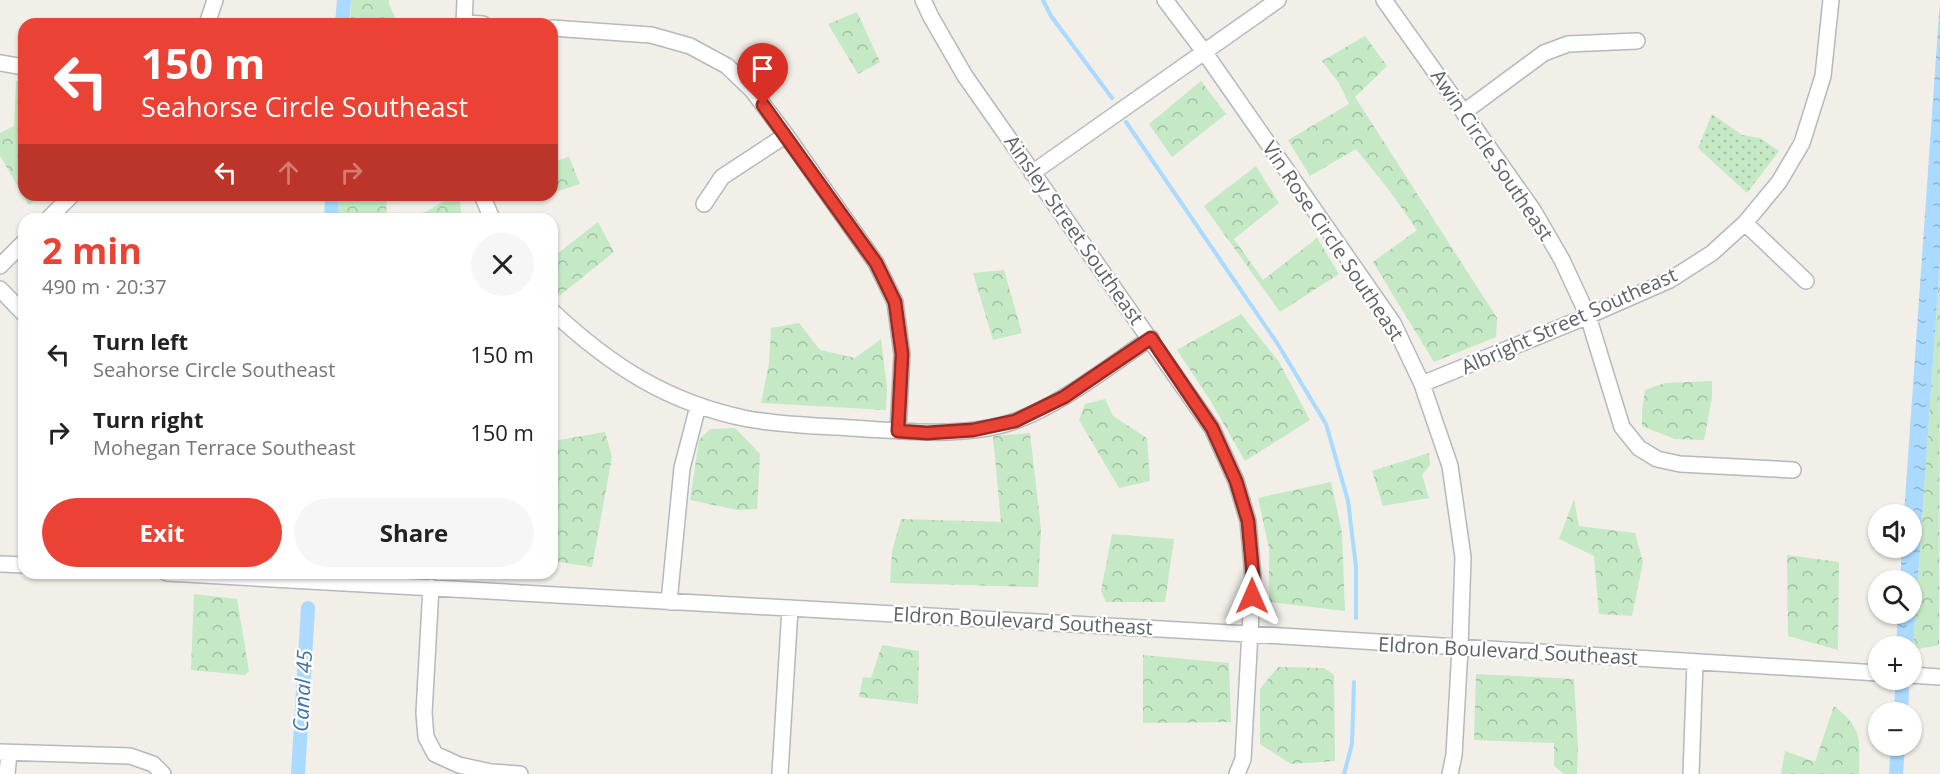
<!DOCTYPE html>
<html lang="en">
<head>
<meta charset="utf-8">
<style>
	body { margin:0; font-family:"Open Sans",sans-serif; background:#f6f6f6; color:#222; height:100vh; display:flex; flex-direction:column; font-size:22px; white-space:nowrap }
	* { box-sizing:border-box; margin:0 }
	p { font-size:20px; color:#767676 }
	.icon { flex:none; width:33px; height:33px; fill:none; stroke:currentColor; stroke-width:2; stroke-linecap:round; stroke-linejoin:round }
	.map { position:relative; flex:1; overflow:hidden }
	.drawer { position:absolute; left:18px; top:213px; width:540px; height:366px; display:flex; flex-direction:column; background:#fff; border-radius:18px; box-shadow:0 2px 4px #0004 }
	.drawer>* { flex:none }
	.guide { position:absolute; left:18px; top:18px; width:540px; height:183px; border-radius:18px; box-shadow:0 2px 4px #0004; background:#ea4335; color:#fff; overflow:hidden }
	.tools { position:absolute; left:1868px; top:504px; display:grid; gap:12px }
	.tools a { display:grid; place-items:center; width:54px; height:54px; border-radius:50%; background:#fff; box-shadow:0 2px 4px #0004; font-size:30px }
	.pin { position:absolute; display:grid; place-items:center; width:51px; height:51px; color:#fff; margin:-62px -26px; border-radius:50% 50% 50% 0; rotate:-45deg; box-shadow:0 0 6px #0007 }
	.pin .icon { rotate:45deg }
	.me { position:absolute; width:66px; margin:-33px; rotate:0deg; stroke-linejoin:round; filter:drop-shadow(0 0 4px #0008) }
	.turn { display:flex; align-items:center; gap:21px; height:126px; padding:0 24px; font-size:27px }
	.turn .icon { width:78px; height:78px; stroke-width:2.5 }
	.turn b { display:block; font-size:42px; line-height:51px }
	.lanes { display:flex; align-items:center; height:57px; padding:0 24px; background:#0003; justify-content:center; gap:30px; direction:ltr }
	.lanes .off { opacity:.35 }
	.round { display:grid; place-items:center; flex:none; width:63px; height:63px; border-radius:32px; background:#f6f6f6 }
	.overview { display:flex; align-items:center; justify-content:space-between; height:102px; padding:0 24px }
	h1 { font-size:36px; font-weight:700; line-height:45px; color:#ea4335 }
	.button { display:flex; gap:12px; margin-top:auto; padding:12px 24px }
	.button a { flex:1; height:69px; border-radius:36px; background:#ea4335; color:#fff; font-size:24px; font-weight:700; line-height:69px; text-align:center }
	.button a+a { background:#f6f6f6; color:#222 }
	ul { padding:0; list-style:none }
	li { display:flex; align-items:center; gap:18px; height:78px; padding:0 24px }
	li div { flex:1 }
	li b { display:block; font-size:22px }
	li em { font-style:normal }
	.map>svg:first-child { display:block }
	.grass { fill:url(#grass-dots) }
	.forest { fill:url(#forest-crowns) }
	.water { fill:url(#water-ripples) }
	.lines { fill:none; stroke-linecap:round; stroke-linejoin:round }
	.stream { stroke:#aadaff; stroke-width:4 }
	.canal { stroke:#aadaff; stroke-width:14 }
	.minor-casing { stroke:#b5b8bc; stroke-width:18 }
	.minor { stroke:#fff; stroke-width:15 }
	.route-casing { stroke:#982c22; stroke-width:15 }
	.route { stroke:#ea4335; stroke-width:10 }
	.labels { text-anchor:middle; stroke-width:4.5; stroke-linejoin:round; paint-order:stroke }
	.street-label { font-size:20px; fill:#5f6368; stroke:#fff }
	.water-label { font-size:21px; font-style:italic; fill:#4174aa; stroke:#fff }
</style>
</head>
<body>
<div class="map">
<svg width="1940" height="774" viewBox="0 0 1940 774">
	<defs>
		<pattern id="grass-dots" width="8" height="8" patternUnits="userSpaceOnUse" patternTransform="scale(1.5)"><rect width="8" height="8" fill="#c5e8c5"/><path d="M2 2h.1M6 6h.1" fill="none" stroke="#a3c0a4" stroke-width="1.8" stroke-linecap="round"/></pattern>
		<pattern id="forest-crowns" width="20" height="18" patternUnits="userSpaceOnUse" patternTransform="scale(1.5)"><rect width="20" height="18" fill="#c5e8c5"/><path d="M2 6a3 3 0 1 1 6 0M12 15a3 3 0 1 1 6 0" fill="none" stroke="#a3c0a4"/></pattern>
		<pattern id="water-ripples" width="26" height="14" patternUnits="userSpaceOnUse" patternTransform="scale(1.5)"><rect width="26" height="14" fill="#aadaff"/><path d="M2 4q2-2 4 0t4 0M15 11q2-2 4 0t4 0" fill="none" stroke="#8eb4d2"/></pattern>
	</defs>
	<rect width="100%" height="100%" fill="#f1efe8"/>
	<path class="grass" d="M1712,114L1742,135L1760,138L1779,151L1747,193L1698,148Z"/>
	<path class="forest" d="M351,0H389V4L398,24H350Z
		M857,12L880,62L858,74L828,24Z
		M1365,36L1387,66L1355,97L1497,318L1496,337L1434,362L1373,262L1417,230L1389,190L1356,149L1310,176L1288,140L1349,104L1339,83L1322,61Z
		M16,81L24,82V195H39L29,205L0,156V133L14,126Z
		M1201,81L1226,114L1172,157L1149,124Z
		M569,157L580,184L552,193V162Z
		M1256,166L1279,203L1234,239L1263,280L1317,238L1339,274L1280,312L1204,206Z
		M339,195H387L386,219H338Z
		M455,195H459L462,219H397L425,212Z
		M598,222L614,252L559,296L552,283V258Z
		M1940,259L1939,645L1913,650Z
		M1004,270L1022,333L993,340L973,273Z
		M1241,314L1279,362L1310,420L1245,461L1210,400L1177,350Z
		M799,323L820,350L855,358L881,339L887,388L886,410L761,403L769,363L771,328Z
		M1712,381V398L1704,440L1675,439L1642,426V410L1645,390L1665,383Z
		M1105,399L1113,416L1147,438L1150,481L1119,488L1079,420L1085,404Z
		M735,428L760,454L757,509L737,510L690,500L699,440L710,429Z
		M605,432L612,457L592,567L552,561V447L559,440Z
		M1030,433L1041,529L1038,587L890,583L892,551L901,519L1001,522L993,436Z
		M1429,453L1430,465L1422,475L1429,498L1383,506L1372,471Z
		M1331,482L1342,533L1345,611L1269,602V548L1258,498Z
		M1574,499L1579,526L1635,533L1643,562L1632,616L1599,614L1594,556L1559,539Z
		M1112,534L1174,539L1165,602H1106L1101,591Z
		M1787,555L1839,562L1838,650L1788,636Z
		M194,594L237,599L249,671L245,675L191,670Z
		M882,645L919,651L918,704L859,697L863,677L871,678Z
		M1143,655L1229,663L1231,722L1143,723Z
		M1278,667L1324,668L1334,675L1335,761L1291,764L1260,744V689Z
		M1476,674L1574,679L1578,748L1577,774H1564L1554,766V743L1474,740Z
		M1834,706C1864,730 1859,738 1859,774H1781L1785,751L1815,762Z"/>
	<path class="water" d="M1940,0V259L1913,650L1911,651V646H1896L1898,614H1911V580H1900L1902,548H1911V514H1904Z"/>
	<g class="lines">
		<path class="stream" d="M1043,0L1051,16L1112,98
			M1126,122L1277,343L1326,424L1348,501L1356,567V618
			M1344,774L1352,744L1354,682"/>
		<path class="canal" d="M342,24L344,0
			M331,219L332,195
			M1901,712L1902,690
			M298,774L308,608
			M1896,774L1898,746"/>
		<g class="minor-casing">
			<path id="minor" d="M923,0L931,17L965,76L1212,428L1236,481L1248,521L1253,577L1243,759L1237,774
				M1165,0L1205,53L1393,323L1422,384L1450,466L1463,557L1460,648L1454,755L1450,774
				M1384,0L1533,210L1562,260L1588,316L1622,427L1639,448L1657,459L1680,464L1793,470
				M464,23L483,24
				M207,24L215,0
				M464,24L465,0
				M552,28L651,35L690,46L727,66L752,90L786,135L876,263L895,302L902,354L898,431
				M0,63L24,67
				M1464,112L1544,53L1568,44L1637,41
				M1032,173L1278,0
				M482,195L492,219
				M704,204L722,177L786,135
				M48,219L72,195
				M1745,223L1806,281
				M0,266L24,242
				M0,289L24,314
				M552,311C611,366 668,403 748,419C787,426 828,426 866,429C914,432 970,437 1015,421C1062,404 1109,366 1151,338
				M1422,384L1588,316L1670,280L1712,253L1745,223L1779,182L1802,143L1823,76L1831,0
				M0,564L24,565
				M167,573L1249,634L1878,673
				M431,587L424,713L426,737L435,754L459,765L491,772L520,774
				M669,602L682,468L698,406
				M1911,675L1940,677
				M0,752L130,756L153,764L163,774
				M7,774L9,753
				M780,774L790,608
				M1691,774L1695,662"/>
		</g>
		<use href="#minor" class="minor"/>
	</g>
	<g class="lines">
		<g class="route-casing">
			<path id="route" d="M763,105L876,263L895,302L902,354L898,431L927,433L973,430L1015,421L1064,397L1151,338L1212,428L1236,481L1248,521L1253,576L1252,596"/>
		</g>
		<use href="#route" class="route"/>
	</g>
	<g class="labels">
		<g class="street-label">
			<text transform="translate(1492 155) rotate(56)" y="7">Awin Circle Southeast</text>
			<text transform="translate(1074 230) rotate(55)" y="7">Ainsley Street Southeast</text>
			<text transform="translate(1333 241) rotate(56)" y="7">Vin Rose Circle Southeast</text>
			<text transform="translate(1569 321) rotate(-24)" y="7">Albright Street Southeast</text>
			<text transform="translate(1023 621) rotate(3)" y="7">Eldron Boulevard Southeast</text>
			<text transform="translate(1508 651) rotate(3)" y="7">Eldron Boulevard Southeast</text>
		</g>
		<g class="water-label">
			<text transform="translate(303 691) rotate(-87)" y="7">Canal 45</text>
		</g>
	</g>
</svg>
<div class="tools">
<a><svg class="icon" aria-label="sound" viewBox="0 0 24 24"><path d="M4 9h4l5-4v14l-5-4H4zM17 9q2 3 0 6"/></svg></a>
<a><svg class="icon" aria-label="search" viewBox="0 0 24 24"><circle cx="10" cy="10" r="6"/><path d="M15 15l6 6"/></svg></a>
<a>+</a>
<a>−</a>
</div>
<div class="pin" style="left:763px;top:105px;background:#d93025"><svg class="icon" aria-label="arrive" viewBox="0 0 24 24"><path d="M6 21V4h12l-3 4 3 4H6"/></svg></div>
<svg class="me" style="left:1252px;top:596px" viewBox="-20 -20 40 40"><path d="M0-17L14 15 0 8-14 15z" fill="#ea4335" stroke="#fff" stroke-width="4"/></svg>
<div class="guide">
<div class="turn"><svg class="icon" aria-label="left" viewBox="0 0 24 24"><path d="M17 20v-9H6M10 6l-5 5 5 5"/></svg><div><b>150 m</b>Seahorse Circle Southeast</div></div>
<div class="lanes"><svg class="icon" aria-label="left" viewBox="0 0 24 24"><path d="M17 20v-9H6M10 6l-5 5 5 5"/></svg><svg class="icon off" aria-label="ahead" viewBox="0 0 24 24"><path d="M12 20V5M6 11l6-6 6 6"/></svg><svg class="icon off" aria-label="right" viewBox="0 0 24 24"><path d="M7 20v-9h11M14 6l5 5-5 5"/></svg></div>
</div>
<section class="drawer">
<div class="overview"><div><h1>2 min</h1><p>490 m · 20:37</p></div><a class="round"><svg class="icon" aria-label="close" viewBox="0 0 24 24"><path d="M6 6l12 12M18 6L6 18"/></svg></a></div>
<ul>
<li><svg class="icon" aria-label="left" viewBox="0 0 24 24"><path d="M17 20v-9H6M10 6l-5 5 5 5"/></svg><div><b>Turn left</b><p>Seahorse Circle Southeast</p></div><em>150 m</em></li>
<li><svg class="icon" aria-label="right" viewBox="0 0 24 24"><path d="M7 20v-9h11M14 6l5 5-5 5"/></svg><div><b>Turn right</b><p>Mohegan Terrace Southeast</p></div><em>150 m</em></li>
</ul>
<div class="button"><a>Exit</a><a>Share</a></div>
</section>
</div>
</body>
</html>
